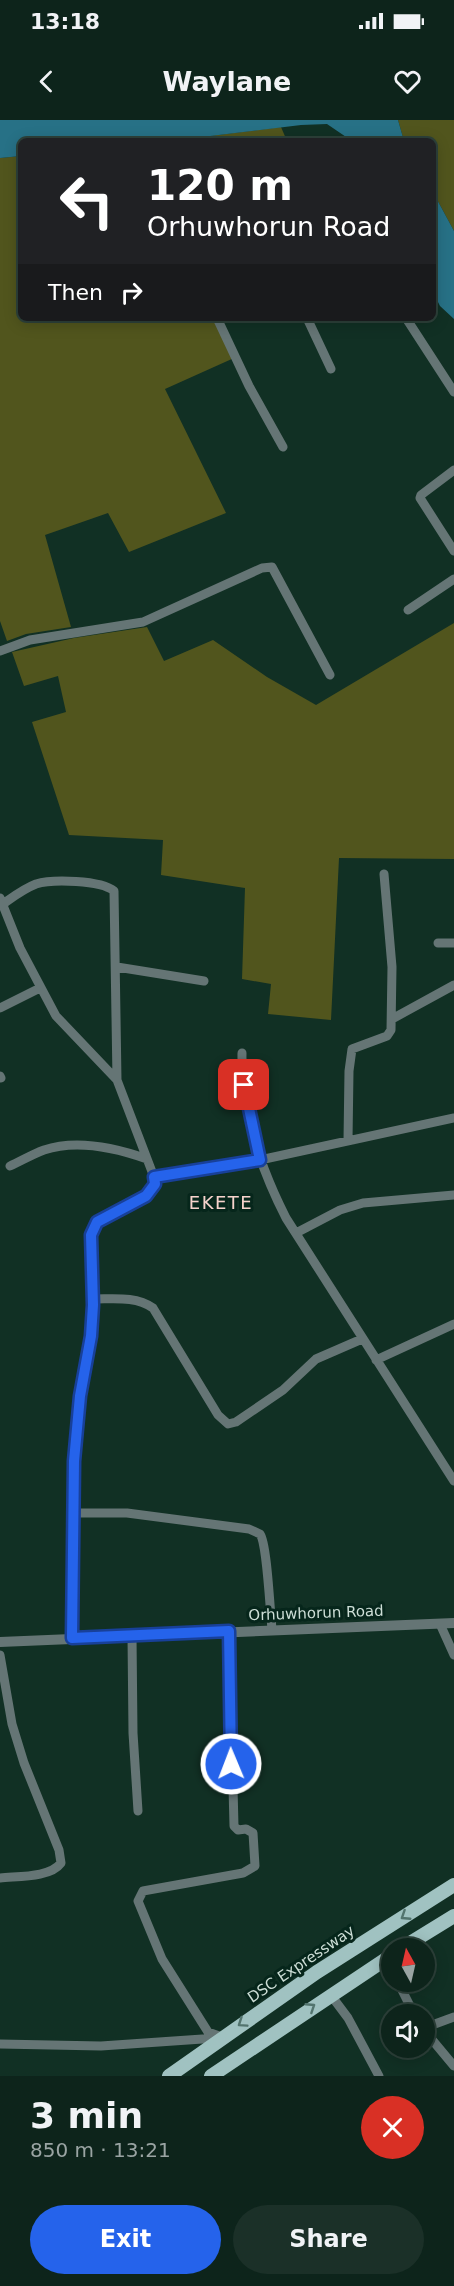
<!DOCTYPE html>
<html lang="en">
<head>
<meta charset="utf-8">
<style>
	body { margin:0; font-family:"DejaVu Sans",sans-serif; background:#1b3028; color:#f1f3f6; height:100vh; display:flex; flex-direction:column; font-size:22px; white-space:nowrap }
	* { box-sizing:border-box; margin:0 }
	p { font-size:20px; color:#9aa4a3 }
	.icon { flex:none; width:33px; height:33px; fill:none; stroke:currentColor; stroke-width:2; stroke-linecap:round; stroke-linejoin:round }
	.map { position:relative; height:1956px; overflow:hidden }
	.details { display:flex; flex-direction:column; background:#0d241b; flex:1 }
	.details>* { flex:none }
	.guide { position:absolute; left:18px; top:18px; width:418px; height:183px; border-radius:9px; box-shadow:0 3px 15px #0003,0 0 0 2px #2d413a; background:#202124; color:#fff; overflow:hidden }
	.needle { width:39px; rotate:352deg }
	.fabs { position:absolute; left:381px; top:1818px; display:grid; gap:12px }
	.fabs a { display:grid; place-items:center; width:54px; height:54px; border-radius:50%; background:#0d241b; box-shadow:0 3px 15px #0003,0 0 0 2px #2d413a; font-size:30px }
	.pin { position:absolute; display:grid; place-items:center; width:51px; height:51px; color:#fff; margin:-26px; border-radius:12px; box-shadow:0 3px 9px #0006 }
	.me { position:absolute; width:66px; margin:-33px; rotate:359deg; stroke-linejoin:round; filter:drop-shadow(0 0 4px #0008) }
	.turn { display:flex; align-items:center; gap:21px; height:126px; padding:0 30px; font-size:27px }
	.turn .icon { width:78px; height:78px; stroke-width:2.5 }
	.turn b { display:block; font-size:42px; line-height:51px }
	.then { display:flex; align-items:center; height:57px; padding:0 30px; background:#0003; gap:12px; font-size:22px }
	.round { display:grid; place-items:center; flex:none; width:63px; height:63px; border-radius:32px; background:#1b3028 }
	.summary { display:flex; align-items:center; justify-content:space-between; height:102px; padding:0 30px }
	h1 { font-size:36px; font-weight:800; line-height:45px }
	.cta { display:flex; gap:12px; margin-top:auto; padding:12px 30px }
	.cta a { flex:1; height:69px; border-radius:36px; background:#2563eb; color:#fff; font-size:24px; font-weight:800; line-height:69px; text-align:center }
	.cta a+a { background:#1b3028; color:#f1f3f6 }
	.status { display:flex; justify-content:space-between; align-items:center; height:42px; padding:0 30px; background:#0d241b; direction:ltr }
	.status svg { height:16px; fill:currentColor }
	header { display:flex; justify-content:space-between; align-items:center; height:78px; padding:0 30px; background:#0d241b; font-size:27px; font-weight:800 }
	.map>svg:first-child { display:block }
	.green { fill:#51551d }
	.water { fill:#277186 }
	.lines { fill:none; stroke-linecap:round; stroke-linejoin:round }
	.minor { stroke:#657575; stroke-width:9 }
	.tertiary { stroke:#657575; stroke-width:10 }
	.primary { stroke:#a0c2c1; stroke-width:14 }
	.oneway { stroke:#53746e }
	.route-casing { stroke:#184099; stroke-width:15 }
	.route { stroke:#2563eb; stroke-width:10 }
	.labels { text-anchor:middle; stroke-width:6; stroke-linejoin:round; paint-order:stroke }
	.street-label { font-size:15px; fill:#cdded6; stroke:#06261b }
	.quarter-label { font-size:18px; letter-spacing:1.5px; fill:#f6d3cc; stroke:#06261b }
</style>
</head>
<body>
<div class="status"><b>13:18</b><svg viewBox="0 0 49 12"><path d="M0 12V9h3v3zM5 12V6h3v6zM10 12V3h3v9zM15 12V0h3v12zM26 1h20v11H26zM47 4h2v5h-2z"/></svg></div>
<header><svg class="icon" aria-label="back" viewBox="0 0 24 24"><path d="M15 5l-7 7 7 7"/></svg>Waylane<svg class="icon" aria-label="heart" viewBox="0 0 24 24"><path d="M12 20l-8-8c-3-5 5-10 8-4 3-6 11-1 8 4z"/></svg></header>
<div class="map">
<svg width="454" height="1956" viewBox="0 0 454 1956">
	<rect width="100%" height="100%" fill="#113024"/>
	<path class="green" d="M398,0H454V111L434,74V21H404Z
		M281,7L287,21H169Z
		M21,36V198H213L234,238L165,269L226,393L129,432L108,393L45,415L71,507L26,514L7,521L0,501V38Z
		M454,503V739L339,738L331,900L268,894L271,864L242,859L245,768L161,755L163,720L69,715L32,602L66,592L58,556L24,566L12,532L74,518L147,507L164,541L213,520L267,557L316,585Z"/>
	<path class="water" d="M0,0H398L404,21H352L327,4L301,5L169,21H21V36L0,38Z
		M434,74L454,111V199L440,186L434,174Z"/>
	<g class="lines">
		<path class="minor" d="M217,198L249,266L283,327
			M307,198L331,249
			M406,198L454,272
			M454,350L421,375L420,378L454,431
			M408,490L454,459
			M0,531L30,520L143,502L262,448L272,447L330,555
			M0,778L20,828L56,896L117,960L154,1057L155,1064L146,1076L104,1097L97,1103L91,1115L93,1185L91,1216L79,1276L74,1341L75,1435L72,1518
			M3,784C13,777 23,769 36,764C52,759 101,760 114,771L117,960
			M438,823H454
			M117,847L204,861
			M0,888L40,868
			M392,899L454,865
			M242,933C241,990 260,1047 286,1098L454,1361
			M0,956L1,958
			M348,1020L349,951L352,929L387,916L391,910L392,847L384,754
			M10,1046C21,1041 33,1034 44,1030C77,1019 116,1028 147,1039
			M154,1057L260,1040L454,998
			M296,1113L340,1090L363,1083L454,1075
			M94,1179C114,1179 136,1176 153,1188L218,1295L228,1304L236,1302L283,1270L316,1239L362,1219
			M376,1240L454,1204
			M75,1393H127L249,1409L260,1414C267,1423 270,1491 272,1509
			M440,1504L454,1535
			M132,1516L133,1613L138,1691
			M0,1535L12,1604L24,1643L59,1730L61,1743C50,1758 17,1756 0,1758
			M398,1862L414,1894
			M330,1874L348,1898L379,1956
			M424,1908L454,1897
			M424,1910L454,1946
			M222,1917L208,1912L162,1839L138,1781L143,1771L243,1753L255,1746L253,1713L246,1709L238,1710L234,1706L229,1511
			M0,1924L101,1926L217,1918"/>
		<path class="tertiary" d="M0,1522L454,1503"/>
		<path class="primary" d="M402,1828L454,1796
			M169,1956L317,1852L454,1765
			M211,1956L392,1835"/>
	</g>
	<defs><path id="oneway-chevron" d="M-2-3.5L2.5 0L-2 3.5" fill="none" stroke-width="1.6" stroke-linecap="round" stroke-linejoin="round" transform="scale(1.5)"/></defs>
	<g class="oneway">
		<use href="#oneway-chevron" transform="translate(405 1796) rotate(147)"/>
		<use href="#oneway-chevron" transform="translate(311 1887) rotate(-33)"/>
		<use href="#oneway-chevron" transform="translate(242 1903) rotate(146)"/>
	</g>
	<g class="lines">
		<g class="route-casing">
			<path id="route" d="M231,1644L229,1511L72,1518L74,1341L80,1276L91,1216L93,1185L91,1115L97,1102L146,1076L155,1064L154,1057L260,1040L244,965"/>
		</g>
		<use href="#route" class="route"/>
	</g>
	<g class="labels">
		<g class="street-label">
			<text transform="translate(316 1493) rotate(-2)" y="5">Orhuwhorun Road</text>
			<text transform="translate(301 1844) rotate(-34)" y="5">DSC Expressway</text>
		</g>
		<g class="quarter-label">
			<text x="221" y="1089">EKETE</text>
		</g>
	</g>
</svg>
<div class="fabs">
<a><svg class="needle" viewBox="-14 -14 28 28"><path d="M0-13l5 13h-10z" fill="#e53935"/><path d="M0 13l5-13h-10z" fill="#9aa4a3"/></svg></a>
<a><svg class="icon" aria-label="sound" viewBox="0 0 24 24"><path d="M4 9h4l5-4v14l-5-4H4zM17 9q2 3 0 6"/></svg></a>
</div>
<div class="pin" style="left:244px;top:965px;background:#d93025"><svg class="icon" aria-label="arrive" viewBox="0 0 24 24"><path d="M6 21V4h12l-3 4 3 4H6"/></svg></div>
<svg class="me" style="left:231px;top:1644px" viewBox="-20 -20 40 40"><circle r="17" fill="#2563eb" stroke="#fff" stroke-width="3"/><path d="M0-11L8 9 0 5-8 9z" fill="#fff"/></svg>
<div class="guide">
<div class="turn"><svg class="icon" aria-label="left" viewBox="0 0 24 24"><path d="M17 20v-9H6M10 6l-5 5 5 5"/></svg><div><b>120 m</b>Orhuwhorun Road</div></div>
<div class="then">Then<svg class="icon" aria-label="right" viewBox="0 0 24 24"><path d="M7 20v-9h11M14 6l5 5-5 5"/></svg></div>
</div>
</div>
<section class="details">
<div class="summary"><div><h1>3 min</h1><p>850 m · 13:21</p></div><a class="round" style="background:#d93025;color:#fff"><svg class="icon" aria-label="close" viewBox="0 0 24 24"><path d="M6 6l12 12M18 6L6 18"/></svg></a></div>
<div class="cta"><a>Exit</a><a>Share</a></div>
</section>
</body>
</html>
